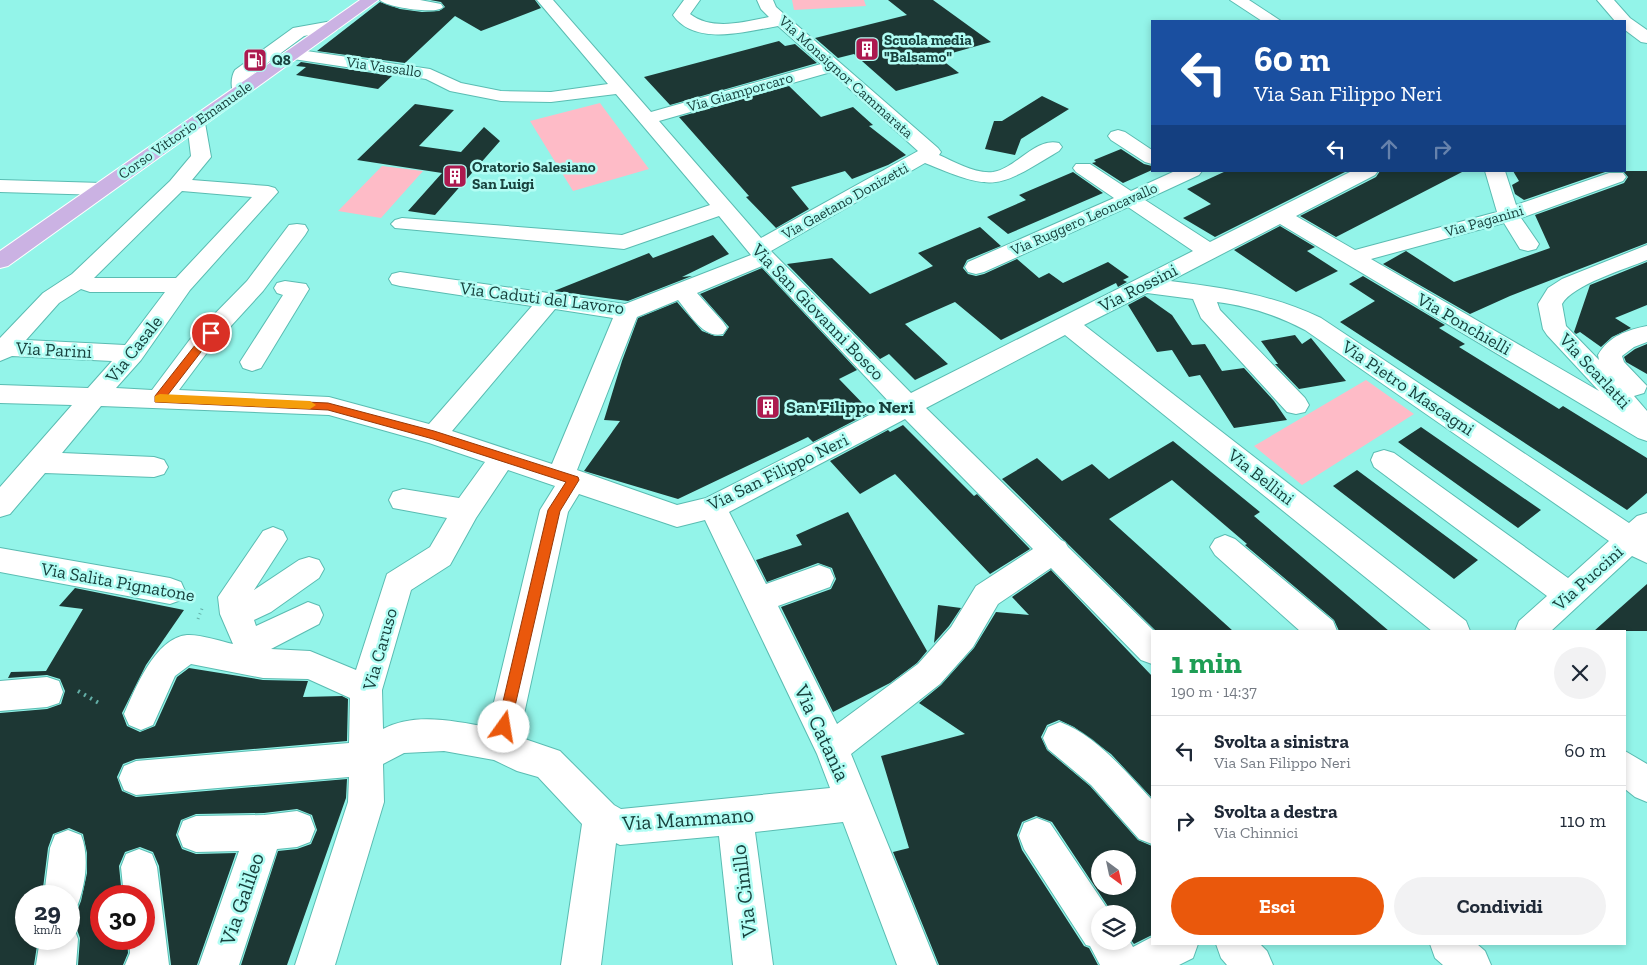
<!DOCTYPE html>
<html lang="it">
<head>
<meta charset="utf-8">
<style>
	body { margin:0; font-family:"Zilla Slab",serif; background:#f2f2f3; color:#1f2937; height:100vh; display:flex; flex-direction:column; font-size:19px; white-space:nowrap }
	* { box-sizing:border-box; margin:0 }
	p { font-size:16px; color:#747a83 }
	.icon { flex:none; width:28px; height:28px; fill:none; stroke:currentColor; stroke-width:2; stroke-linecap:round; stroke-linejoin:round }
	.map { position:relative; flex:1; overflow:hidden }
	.sheet { position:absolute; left:1151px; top:630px; width:475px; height:315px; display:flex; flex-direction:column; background:#fff; border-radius:0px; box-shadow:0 2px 8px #0003 }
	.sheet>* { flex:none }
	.banner { position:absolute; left:1151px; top:20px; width:475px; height:152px; border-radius:0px; box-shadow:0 2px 8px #0003; background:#1a4fa0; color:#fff; overflow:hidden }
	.needle { width:32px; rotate:147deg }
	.buttons { position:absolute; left:1091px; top:850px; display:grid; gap:10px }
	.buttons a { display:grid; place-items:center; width:45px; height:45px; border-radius:50%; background:#fff; box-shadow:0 2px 8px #0003; font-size:25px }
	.speed { position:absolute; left:15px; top:885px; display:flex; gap:10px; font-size:25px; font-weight:700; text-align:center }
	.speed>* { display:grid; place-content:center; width:65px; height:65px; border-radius:50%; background:#fff; box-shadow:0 2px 8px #0003; line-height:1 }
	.speed small { font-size:12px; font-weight:400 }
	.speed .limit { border:8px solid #d22; background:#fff; color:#111 }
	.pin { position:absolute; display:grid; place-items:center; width:42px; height:42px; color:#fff; margin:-21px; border:2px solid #fff; border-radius:50%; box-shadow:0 1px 5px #0007 }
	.me { position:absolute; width:55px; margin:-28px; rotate:13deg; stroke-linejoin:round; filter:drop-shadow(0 0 4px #0008) }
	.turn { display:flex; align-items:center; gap:18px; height:105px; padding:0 20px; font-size:22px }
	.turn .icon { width:65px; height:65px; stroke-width:2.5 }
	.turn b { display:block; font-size:35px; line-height:42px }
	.lanes { display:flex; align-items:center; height:48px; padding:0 20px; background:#0003; justify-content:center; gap:25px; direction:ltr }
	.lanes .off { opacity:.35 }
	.round { display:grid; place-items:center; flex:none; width:52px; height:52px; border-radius:26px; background:#f2f2f3 }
	.head { display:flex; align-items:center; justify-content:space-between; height:85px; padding:0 20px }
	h1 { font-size:30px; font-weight:700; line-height:38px; color:#1e9e55 }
	.cta { display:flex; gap:10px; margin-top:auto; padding:10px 20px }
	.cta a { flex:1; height:58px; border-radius:30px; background:#ea580c; color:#fff; font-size:20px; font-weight:700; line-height:58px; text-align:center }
	.cta a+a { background:#f2f2f3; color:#1f2937 }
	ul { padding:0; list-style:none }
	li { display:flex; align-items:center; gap:15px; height:70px; padding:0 20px; border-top:1px solid #e0e1e3 }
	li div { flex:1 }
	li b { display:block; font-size:19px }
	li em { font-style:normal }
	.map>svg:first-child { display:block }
	.green { fill:#febbc7 }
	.building { fill:#1d3734; fill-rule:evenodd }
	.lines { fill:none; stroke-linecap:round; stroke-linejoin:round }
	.minor-casing { stroke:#5abcb2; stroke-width:2 }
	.major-casing { stroke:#fff; stroke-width:2 }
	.path-far1 { stroke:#64b0a8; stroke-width:3; stroke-dasharray:1 4; stroke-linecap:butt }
	.path { stroke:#64b0a8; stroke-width:4; stroke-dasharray:2 5; stroke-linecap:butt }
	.minor { fill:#fff; fill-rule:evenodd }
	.major { fill:#cbb2e3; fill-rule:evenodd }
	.route { fill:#ea580c; stroke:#983908 }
	.slow { fill:#f59e0b }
	.labels { text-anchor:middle; stroke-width:5; stroke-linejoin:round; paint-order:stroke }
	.far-poi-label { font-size:15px; font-weight:bold; fill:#18413d; stroke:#b2fdf4; text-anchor:start }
	.far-street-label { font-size:15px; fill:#18413d; stroke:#b2fdf4 }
	.street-label { font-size:18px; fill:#18413d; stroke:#b2fdf4 }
	.poi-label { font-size:18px; font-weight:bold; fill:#18413d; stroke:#b2fdf4; text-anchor:start }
	.near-street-label { font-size:21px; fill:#18413d; stroke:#b2fdf4 }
</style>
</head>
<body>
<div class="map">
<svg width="1647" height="965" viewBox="0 0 1647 965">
	<rect width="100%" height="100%" fill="#93f4e9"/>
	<path class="green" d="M792,0H864L866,6L794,10Z
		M600,103L649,169L573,191L530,121Z
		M382,166L423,171L381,218L338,211Z
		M1366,380L1414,414L1302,485L1254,446Z"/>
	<path class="building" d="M430,0H535L541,8L481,31L455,16L405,63L317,51L380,2L400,9L422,12L439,11L445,7L441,2Z
		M888,0H933L991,42L938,57L959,73L896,91L854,54L838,58L815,38L907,15Z
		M779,41L785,46L795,44L817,63L670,105L644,77Z
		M301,62L392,76L378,89L296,75L306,67L296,66Z
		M789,86L821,117L853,107L873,125L869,126L906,155L888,165L852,179L845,171L791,187L809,209L776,228L746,197L749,196L679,117Z
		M1042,96L1069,109L1021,139L1015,155L985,149L994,121H1002Z
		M415,104L454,110L419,146L461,152L484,127L500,141L435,215L408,211L442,173L357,160Z
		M1121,149L1144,164L1152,166V170L1123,183L1092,163L1096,162L1094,160Z
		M1226,171H1347L1215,237L1183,218L1211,204L1187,189Z
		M1380,171H1464L1336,237L1300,216L1376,177Z
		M1513,171H1608L1524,200L1515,194L1512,185L1519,181Z
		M1623,171H1647V243L1510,296L1470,314L1383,264L1406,251L1454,282L1550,248L1535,215L1624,183L1628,177Z
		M1073,172L1103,193L1008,234L987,217L1026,200L1019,195Z
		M1280,226L1315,247L1307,251L1338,271L1296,292L1234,250Z
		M980,227L1001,246L967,260L963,268L968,274L976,276L984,274L1017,259L1039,278L1049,273L1063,283L1108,262L1129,277L1123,280L1127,282L1118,287L1116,283L1001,340L955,302L905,324L948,364L915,380L889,354L880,359L787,264L832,258L870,294L933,266L918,253Z
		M713,235L729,254L682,277L692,276L628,301L554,291L649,253L653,258Z
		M1647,262V305L1615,318L1631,328L1612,337L1601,347L1580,332L1576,334L1574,332L1590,285Z
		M762,268L857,370L839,379L871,412L813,442L808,437L678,499L584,471L620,421L604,420L622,361L638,318L677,302L702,331L715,336H723L729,327L700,294Z
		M1363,276L1445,325L1439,328L1465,344L1459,347L1559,409L1563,406L1647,458V493L1627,510L1340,322L1375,301L1349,284Z
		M1145,296L1172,315L1192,345L1205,344L1222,371L1244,368L1274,401L1287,420L1234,428L1200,375L1189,377L1172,350L1157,352L1128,305Z
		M1295,335L1302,344L1311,338L1346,381L1299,389L1275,364H1278L1261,341Z
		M1647,344V374L1626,362L1624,357L1635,349Z
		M903,425L974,496L977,494L1030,549L990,574L895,474L860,494L830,461L888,430L890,432Z
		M1421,427L1541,510L1518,528L1398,442Z
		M1173,441L1260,512L1254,516L1389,631H1339L1334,620L1245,545L1247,544L1172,480L1109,519L1233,631H1156L1002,479L1037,458L1062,481L1092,464L1109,479Z
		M1357,470L1478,560L1454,579L1333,486Z
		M848,512L927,651L917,663L890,683L833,712L781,607L831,589L836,579L832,568L818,563L767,582L756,560L802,545L796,535Z
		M1051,570L1152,676V798L1111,754L1074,727L1059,720L1047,725L1041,737L1047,750L1090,786L1138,840L1152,846V935L1134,944L1128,936V914H1113L1052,822L1036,816L1022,822L1017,835L1022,850L1084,946L1089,948L1098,965H939L893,852L909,848L881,756L965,734L919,703L941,685L974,648L996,612L1029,615L1012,597ZM1100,859H1128V886H1100Z
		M1647,584V631H1594Z
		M75,588L184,610L146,665L122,713L127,726L140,732L155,726L177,677L189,668L263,680L308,681L303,697L342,696L348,699L347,741L136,759L123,764L117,777L122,791L136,797L347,779L346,798L287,965H241L278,851L297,849L311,844L317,830L312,815L297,809L264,813L196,814L181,820L176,835L182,849L196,854L236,853L197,965H171L159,866L153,852L140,847L125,852L119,866L122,896H101V939H127L128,953L123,965H78L80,938L75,924L69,922V914L77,911L81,901L87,873V853L83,834L69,828L53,834L48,848L42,896H26V939H38L34,965H0V713L47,709L61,704L65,691L60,679L47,675L8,678L11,672L46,671L83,609L59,606Z
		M938,605L961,608L949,626L934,643Z"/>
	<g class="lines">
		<g class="minor-casing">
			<path id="minor" d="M380,0H420L441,4L443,7C438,15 385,7 380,0Z
				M537,0H553L651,112L821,64L778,26C748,31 695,47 673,15L684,0H700L690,14C712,31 744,22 769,17L761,9L757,0H773L776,7L938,148L941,152L939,155C955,162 975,174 993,172C1017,168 1035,137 1059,143L1062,147L1059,151C996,189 995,192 925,163L771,251L911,393L1193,251L1128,207L984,272L976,274L968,272L965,267L968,262L1114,198L1076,172L1073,168L1076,164H1090L1131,191L1175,171H1202L1199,175L1145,200L1210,242L1352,171H1378L1375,175L1296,216L1355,250L1497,212L1485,171H1505L1516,205L1609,173H1623L1626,177L1623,181L1521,218L1539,244L1536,249L1528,251L1520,249L1504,223L1371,259L1599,391L1547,335L1543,329L1538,304L1548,288L1562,279L1647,245V260C1626,269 1572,285 1562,304L1566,326L1599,360L1598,355C1609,336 1627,330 1647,326V342L1634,347L1622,356L1624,362L1647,386L1644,393L1634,396L1647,411V441L1638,438L1280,224L1170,281C1226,288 1270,294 1321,318L1629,523L1637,516L1647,513V563L1632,556L1551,631H1515L1519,621L1547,596L1374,467L1371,460L1374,453L1384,450L1394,453L1568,578L1609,541L1305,330C1276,315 1249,306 1217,302L1220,310L1305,398L1309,405L1305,412L1296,414L1287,412L1201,318L1193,299L1147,293L1084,325L1466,621L1470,631H1432L1065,335L926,408L1061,540L1065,542L1068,547L1154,631L1152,664L1141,660L1051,568L998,604L973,647L940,684L851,754L937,965H897L843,822L755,832L773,965H733L719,836L620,845L616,843L601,965H561L582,824L538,777L517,771L494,760L444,751L404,753L383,764L384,802L335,965H295L348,802L349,777L136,795L124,790L119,778L124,766L136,761L349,743L350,698L308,679L263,678L191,664L175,676L153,725L141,730L129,725L124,714C135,689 155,638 187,635C199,634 221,641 233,644L220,614L218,597L263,531L273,527L283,531L287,539L254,590L299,560L309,557L319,560L324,569L319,578L271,612L254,620L256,626L308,602L319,606L323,615L319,624L271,649L310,651L356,670L387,574L430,547L447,518L393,508L389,500L393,492L403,489L459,498L485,462L429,443L329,415L101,406L62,453L154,457L164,460L168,467L164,474L154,477L45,473L10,514L0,517V487L72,405L0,403V385L88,388L112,361L12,356L0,361V338L43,293L72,274L170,181L191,156L187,123L189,119H203L205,123L211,157L192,180L268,186L275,188L278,192L190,290L141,360L116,388L152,390L191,338L247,281L289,225L297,224L305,225L308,230L305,235L263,291L209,350L179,390L329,397L429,424L532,306L400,286L392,284L389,279L392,274L400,272L625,304L751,255L719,216L624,249L395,228L391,224L395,220L402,218L622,235L710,205L616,94L551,102L501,101L450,91L426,79L293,59L287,58L284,54L287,50L293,49L430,69L461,83L501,91L551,92L608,84ZM831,72L918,151L761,238L659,121ZM182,191L252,197L176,278H94ZM762,266L891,404L706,498L677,505L577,470L637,317L678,300C690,314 703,339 723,334L727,328L723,322L697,293ZM81,289L90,292H165L125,345L26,340L59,303ZM555,309L613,318L552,464L452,431ZM905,419L1033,549L976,586L951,627L918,664L837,724L778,606L830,587L834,578L830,569L819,565L766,584L729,512ZM508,470L555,486L540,510L488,727C454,721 414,712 383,729L382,690L411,590L450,565L476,518ZM579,494L677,527L705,520L817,754L830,788L621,809L614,805L560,751L519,737L568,512Z
				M1230,0H1249L1281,21H1262Z
				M1597,0H1614L1630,18L1647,30V43L1641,42L1625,30V21H1615Z
				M332,21L340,26L338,29L304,36L250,76V91L247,95H235C230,89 231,76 235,70L293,28Z
				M1118,130L1125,132L1152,150V164L1145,162L1111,140L1108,136L1111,132Z
				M0,180L102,183L109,185L112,189L109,193L102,195L0,192Z
				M285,281L306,284L309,289L261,368L252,371L243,368L240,362L283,295L277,293L274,288L277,283Z
				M1225,535L1235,539L1333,621L1337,631H1300L1215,555L1210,547L1215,539Z
				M0,548L170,578L181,582L185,591L181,600L170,604L0,572Z
				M47,677L59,681L63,692L59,703L47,707L0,711V681Z
				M1060,722C1097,736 1126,772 1152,800V844L1139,839L1091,785L1048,749L1043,738L1048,727Z
				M1625,751L1647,764V802L1635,797L1625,789Z
				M297,811L310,816L315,829L310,842L297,847L277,849L239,965H199L239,851L196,852L183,847L178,834L183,821L196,816L264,815Z
				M1037,818L1050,823L1111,914H1100V941H1128V938L1133,947L1152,937V944H1198L1193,958L1179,965H1100L1090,946L1086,945L1024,849L1019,836L1024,823Z
				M68,830L81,835C90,857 85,888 76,909L69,912V896H44L50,848L55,835Z
				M139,849L152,854L157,867L169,965H125L130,953L129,939H144V896H124L121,867L126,854Z
				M69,924L73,925L78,939L76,965H36L40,939H69Z
				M1216,944H1260L1267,951L1273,965H1227L1221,958Z
				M1430,944H1477L1485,951L1491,965H1443L1435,958Z"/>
		</g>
		<g class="major-casing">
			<path id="major" d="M360,0H378L8,266L0,268V251Z"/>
		</g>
		<path class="path-far1" d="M198,619L203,606"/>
		<path class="path" d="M78,691L99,703"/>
		<use href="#minor" class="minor"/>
		<use href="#major" class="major"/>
	</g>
	<path class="route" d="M211,329L216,333L214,335L167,396L328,403L434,431L578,477L579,480L560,511L509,732L504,734L499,732L497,727L548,510L566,482L433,439L328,410L155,402V396L207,330Z"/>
	<path class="slow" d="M160,394L310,401L316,405L310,409L155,402V396Z"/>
	<defs>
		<g id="building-square" transform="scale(1.25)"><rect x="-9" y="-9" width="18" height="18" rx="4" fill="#ac1a4f" stroke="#b2fdf4"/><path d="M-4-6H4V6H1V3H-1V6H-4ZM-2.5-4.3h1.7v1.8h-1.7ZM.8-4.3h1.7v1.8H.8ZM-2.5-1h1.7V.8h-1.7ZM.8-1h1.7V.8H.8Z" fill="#fff"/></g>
		<g id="fuel-square" transform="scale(1.25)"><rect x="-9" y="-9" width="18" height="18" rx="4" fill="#ac1a4f" stroke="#b2fdf4"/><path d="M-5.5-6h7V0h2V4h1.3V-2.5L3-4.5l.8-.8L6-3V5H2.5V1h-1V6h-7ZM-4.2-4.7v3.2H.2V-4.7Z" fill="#fff"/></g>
	</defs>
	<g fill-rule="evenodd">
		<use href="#building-square" x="867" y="49"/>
		<use href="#fuel-square" x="255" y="60"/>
		<use href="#building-square" x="455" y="176"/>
		<use href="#building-square" x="768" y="407"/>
	</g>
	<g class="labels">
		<g class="far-poi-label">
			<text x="884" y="45">Scuola media<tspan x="884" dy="17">"Balsamo"</tspan></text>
			<text x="272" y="65">Q8</text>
			<text x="472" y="172">Oratorio Salesiano<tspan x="472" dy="17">San Luigi</tspan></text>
		</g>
		<g class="far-street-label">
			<text transform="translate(384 67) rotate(8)" y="5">Via Vassallo</text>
			<text transform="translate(846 77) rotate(42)" y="5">Via Monsignor Cammarata</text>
			<text transform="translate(740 92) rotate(-16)" y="5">Via Giamporcaro</text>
			<text transform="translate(185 130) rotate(-35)" y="5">Corso Vittorio Emanuele</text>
			<text transform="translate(845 201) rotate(-29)" y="5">Via Gaetano Donizetti</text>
			<text transform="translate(1084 219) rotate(-24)" y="5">Via Ruggero Leoncavallo</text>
			<text transform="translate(1484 221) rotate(-16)" y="5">Via Paganini</text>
		</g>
		<g class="street-label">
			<text transform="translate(1138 288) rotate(-27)" y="6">Via Rossini</text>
			<text transform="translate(542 298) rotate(7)" y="6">Via Caduti del Lavoro</text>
			<text transform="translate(818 312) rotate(46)" y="6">Via San Giovanni Bosco</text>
			<text transform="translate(1464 324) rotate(30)" y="6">Via Ponchielli</text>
			<text transform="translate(134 349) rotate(-52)" y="6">Via Casale</text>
			<text transform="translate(54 350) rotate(3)" y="6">Via Parini</text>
			<text transform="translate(1595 371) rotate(47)" y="6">Via Scarlatti</text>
			<text transform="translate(1408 388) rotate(34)" y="6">Via Pietro Mascagni</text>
			<text transform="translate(778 472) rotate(-26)" y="6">Via San Filippo Neri</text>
			<text transform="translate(1261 477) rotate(38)" y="6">Via Bellini</text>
			<text transform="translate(1588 578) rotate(-42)" y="6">Via Puccini</text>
			<text transform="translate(118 582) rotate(10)" y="6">Via Salita Pignatone</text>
			<text transform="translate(380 649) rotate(-74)" y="6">Via Caruso</text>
		</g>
		<g class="poi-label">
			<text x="786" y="413">San Filippo Neri</text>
		</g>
		<g class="near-street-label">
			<text transform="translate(822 733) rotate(65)" y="7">Via Catania</text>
			<text transform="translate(688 819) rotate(-4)" y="7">Via Mammano</text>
			<text transform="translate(744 891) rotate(-97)" y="7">Via Cinillo</text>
			<text transform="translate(242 899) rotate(-71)" y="7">Via Galileo</text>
		</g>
	</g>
</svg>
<div class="buttons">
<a><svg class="needle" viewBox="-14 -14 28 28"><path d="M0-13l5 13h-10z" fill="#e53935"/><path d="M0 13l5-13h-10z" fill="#747a83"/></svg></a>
<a><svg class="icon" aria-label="layers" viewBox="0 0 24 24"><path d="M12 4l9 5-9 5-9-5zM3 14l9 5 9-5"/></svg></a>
</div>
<div class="speed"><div>29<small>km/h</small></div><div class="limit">30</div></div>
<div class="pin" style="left:211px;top:333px;background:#d93025"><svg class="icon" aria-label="arrive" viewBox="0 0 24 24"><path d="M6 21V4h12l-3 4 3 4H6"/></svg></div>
<svg class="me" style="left:504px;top:727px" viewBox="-20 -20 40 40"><circle r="19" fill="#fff"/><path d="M0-13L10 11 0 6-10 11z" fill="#ea580c"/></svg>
<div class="banner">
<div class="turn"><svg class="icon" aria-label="left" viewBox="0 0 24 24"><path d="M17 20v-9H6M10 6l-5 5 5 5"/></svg><div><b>60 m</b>Via San Filippo Neri</div></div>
<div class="lanes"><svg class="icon" aria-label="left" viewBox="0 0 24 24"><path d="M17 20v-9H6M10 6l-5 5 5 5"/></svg><svg class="icon off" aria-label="ahead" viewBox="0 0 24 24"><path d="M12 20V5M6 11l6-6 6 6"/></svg><svg class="icon off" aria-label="right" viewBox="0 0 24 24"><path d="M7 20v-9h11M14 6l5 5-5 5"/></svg></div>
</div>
<section class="sheet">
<div class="head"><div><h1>1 min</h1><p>190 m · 14:37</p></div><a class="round"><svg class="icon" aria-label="close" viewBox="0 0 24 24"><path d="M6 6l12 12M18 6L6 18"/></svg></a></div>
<ul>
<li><svg class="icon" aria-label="left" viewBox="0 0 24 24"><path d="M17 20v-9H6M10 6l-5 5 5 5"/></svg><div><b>Svolta a sinistra</b><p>Via San Filippo Neri</p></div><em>60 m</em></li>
<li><svg class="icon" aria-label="right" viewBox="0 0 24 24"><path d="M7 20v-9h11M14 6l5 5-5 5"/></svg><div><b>Svolta a destra</b><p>Via Chinnici</p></div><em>110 m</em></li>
</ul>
<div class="cta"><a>Esci</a><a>Condividi</a></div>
</section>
</div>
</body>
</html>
